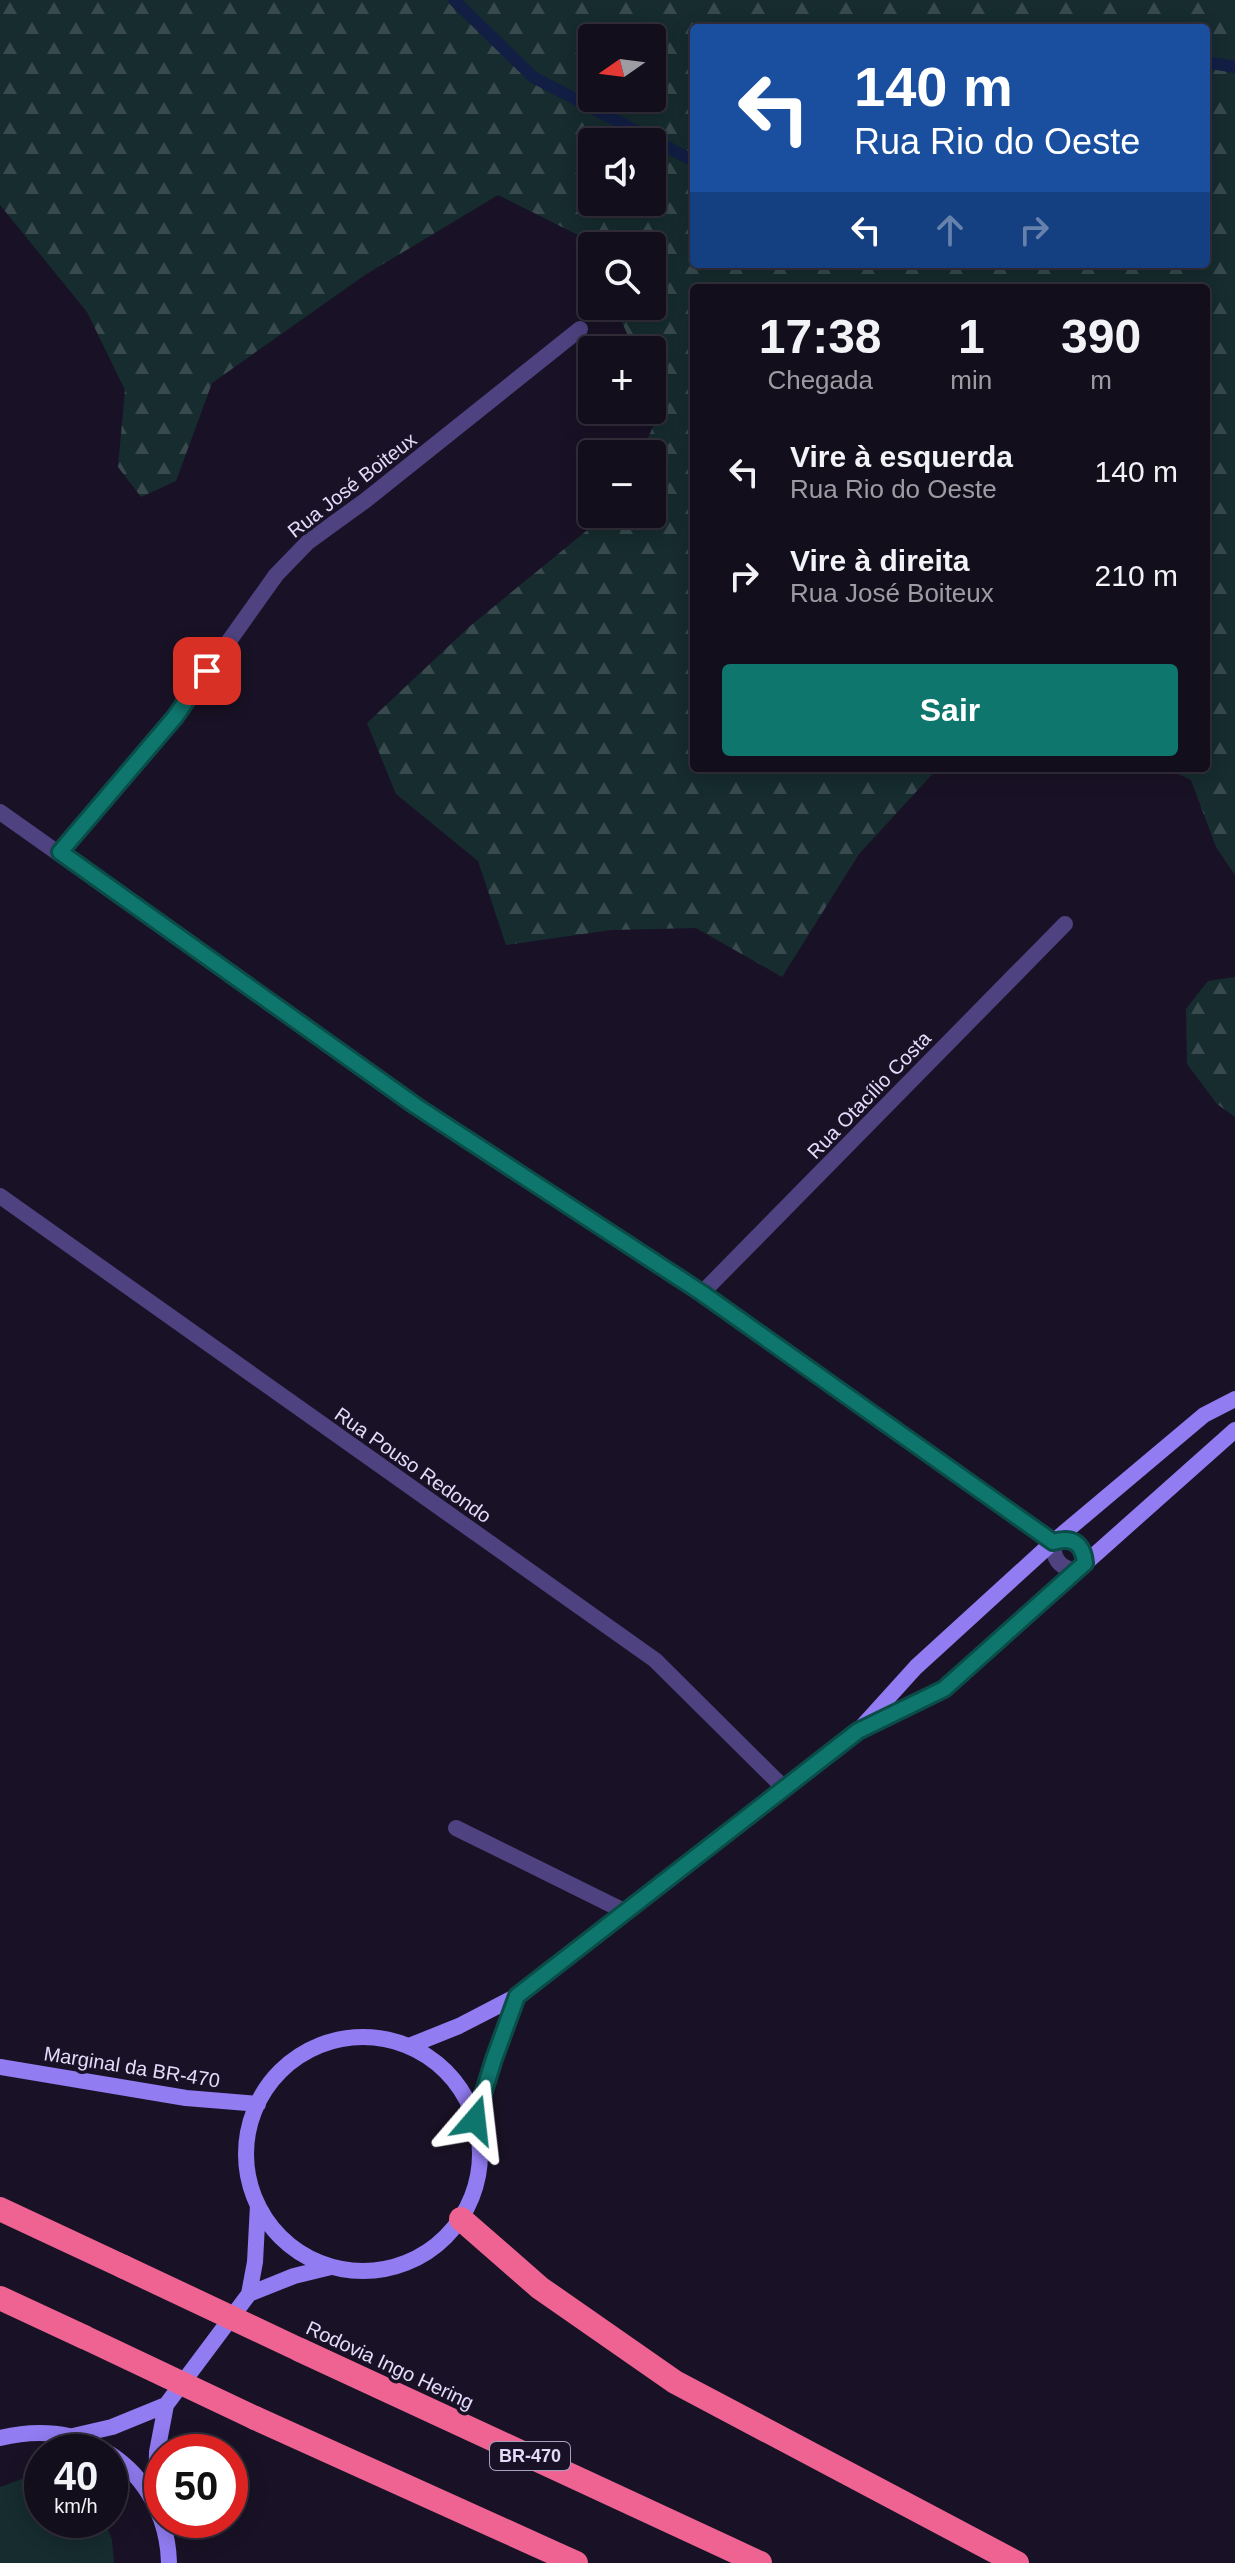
<!DOCTYPE html>
<html lang="pt">
<head>
<meta charset="utf-8">
<style>
	body { margin:0; font-family:Helvetica,sans-serif; background:#1c1725; color:#f1f3f6; height:100vh; display:flex; flex-direction:column; font-size:30px; white-space:nowrap }
	* { box-sizing:border-box; margin:0 }
	p { font-size:26px; color:#9d9ca3 }
	.icon { flex:none; width:44px; height:44px; fill:none; stroke:currentColor; stroke-width:2; stroke-linecap:round; stroke-linejoin:round }
	.map { position:relative; flex:1; overflow:hidden }
	.details { position:absolute; left:690px; top:284px; width:520px; height:488px; display:flex; flex-direction:column; background:#130e1c; border-radius:8px; box-shadow:0 4px 20px #0003,0 0 0 2px #322e3b }
	.details>* { flex:none }
	.hud { position:absolute; left:690px; top:24px; width:520px; height:244px; border-radius:8px; box-shadow:0 4px 20px #0003,0 0 0 2px #322e3b; background:#1a4fa0; color:#fff; overflow:hidden }
	.needle { width:52px; rotate:256deg }
	.fabs { position:absolute; left:578px; top:24px; display:grid; gap:16px }
	.fabs a { display:grid; place-items:center; width:88px; height:88px; border-radius:8px; background:#130e1c; box-shadow:0 4px 20px #0003,0 0 0 2px #322e3b; font-size:40px }
	.speed { position:absolute; left:24px; top:2434px; display:flex; gap:16px; font-size:40px; font-weight:700; text-align:center }
	.speed>* { display:grid; place-content:center; width:104px; height:104px; border-radius:50%; background:#130e1c; box-shadow:0 4px 20px #0003,0 0 0 2px #322e3b; line-height:1 }
	.speed small { font-size:20px; font-weight:400 }
	.speed .limit { border:12px solid #d22; background:#fff; color:#111 }
	.pin { position:absolute; display:grid; place-items:center; width:68px; height:68px; color:#fff; margin:-34px; border-radius:16px; box-shadow:0 4px 12px #0006 }
	.me { position:absolute; width:88px; margin:-44px; rotate:17deg; stroke-linejoin:round; filter:drop-shadow(0 0 6px #0008) }
	.turn { display:flex; align-items:center; gap:28px; height:168px; padding:0 32px; font-size:36px }
	.turn .icon { width:104px; height:104px; stroke-width:2.5 }
	.turn b { display:block; font-size:56px; line-height:68px }
	.lanes { display:flex; align-items:center; height:76px; padding:0 32px; background:#0003; justify-content:center; gap:40px; direction:ltr }
	.lanes .off { opacity:.35 }
	.eta { display:flex; justify-content:space-evenly; align-items:center; height:136px; text-align:center }
	.eta b { font-size:48px; font-weight:700; line-height:56px }
	.button { display:flex; gap:16px; margin-top:auto; padding:16px 32px }
	.button a { flex:1; height:92px; border-radius:8px; background:#0f766e; color:#fff; font-size:32px; font-weight:700; line-height:92px; text-align:center }
	ul { padding:0; list-style:none }
	li { display:flex; align-items:center; gap:24px; height:104px; padding:0 32px }
	li div { flex:1 }
	li b { display:block; font-size:30px }
	li em { font-style:normal }
	.map>svg:first-child { display:block }
	.grass { fill:#162c2f }
	.forest { fill:url(#forest-firs); fill-rule:evenodd }
	.lines { fill:none; stroke-linecap:round; stroke-linejoin:round }
	.stream { stroke:#121e44; stroke-width:12 }
	.lane { stroke:#4e4280; stroke-width:16 }
	.street { stroke:#4e4280; stroke-width:16 }
	.secondary { stroke:#917cf1; stroke-width:16 }
	.highway { stroke:#ee6391; stroke-width:24 }
	.highway-bridge { stroke:#ee6391; stroke-width:24 }
	.route-casing { stroke:#0a4d48; stroke-width:20 }
	.route { stroke:#0f766e; stroke-width:14 }
	.labels { text-anchor:middle; stroke-width:7; stroke-linejoin:round; paint-order:stroke }
	.shield { fill:#191226; stroke:#a79fbb; stroke-width:2 }
	.shield-label { font-size:18px; font-weight:bold; fill:#e4dbfb }
	.street-label { font-size:20px; fill:#e4dbfb; stroke:#191226 }
</style>
</head>
<body>
<div class="map">
<svg width="1235" height="2563" viewBox="0 0 1235 2563">
	<defs>
		<pattern id="forest-firs" width="22" height="20" patternUnits="userSpaceOnUse" patternTransform="scale(2)"><rect width="22" height="20" fill="#162c2f"/><path d="M5 1l3.5 6h-7zM16 11l3.5 6h-7z" fill="#384a4e"/></pattern>
	</defs>
	<rect width="100%" height="100%" fill="#191226"/>
	<path class="grass" d="M22,2479H42V2520H104L112,2540L114,2563H0V2487Z"/>
	<path class="forest" d="M0,0H1235V875L1216,847L1191,780L1166,768H1206V288H694V768H938L859,854L782,977L696,928L611,930L506,945L478,861L396,794L367,723L469,627L607,514H652V454H641L661,408L652,387V350H635L614,306H652V246H592V262L578,235L498,195L365,275L212,383L176,481L141,497L118,467L125,390L87,312L0,205ZM694,28H1206V264H694ZM592,38H652V98H592ZM592,142H652V202H592Z
		M1235,977V1117L1217,1104L1187,1064L1186,1009L1208,981Z"/>
	<g class="lines">
		<path class="stream" d="M454,0L533,77L694,161
			M1206,62L1235,67"/>
		<path class="lane" d="M456,1828L626,1912"/>
		<path class="street" d="M0,812L416,1106L702,1293L1053,1542
			M60,852L175,717L276,575L308,542L366,500L580,329
			M0,1196L655,1660L784,1788
			M702,1293L1065,924
			M1053,1542C1072,1536 1083,1543 1085,1563
			M1053,1542C1053,1559 1059,1567 1075,1571"/>
		<path class="secondary" d="M866,1727L944,1689L1235,1430
			M246 2154a117 117 0 1 1 234 0a117 117 0 1 1-234 0Z
			M409,2046L459,2026L517,1996L626,1912L858,1731L916,1667L1053,1542L1204,1415L1235,1399
			M0,2067L186,2098L258,2104
			M475,2120L494,2059L517,1996
			M249,2294L294,2276L331,2267
			M73,2436L112,2427L166,2405
			M0,2438C36,2429 75,2431 107,2452
			M110,2454C147,2478 168,2519 169,2563
			M156,2506L157,2452L166,2405L249,2294L255,2262L258,2205"/>
		<path class="highway" d="M0,2209L124,2267
			M461,2219L540,2288L675,2382L1017,2563
			M0,2298L84,2337
			M300,2350L760,2563
			M255,2418L576,2563"/>
		<path class="highway-bridge" d="M124,2267L300,2350
			M84,2337L255,2418"/>
	</g>
	<g class="lines">
		<g class="route-casing">
			<path id="route" d="M207,671L175,717L60,852L416,1106L702,1293L1053,1542C1072,1536 1083,1543 1085,1563L944,1689L858,1731L517,1996L494,2059L475,2120"/>
		</g>
		<use href="#route" class="route"/>
	</g>
	<g class="labels">
		<rect class="shield" x="490" y="2442" width="80" height="28" rx="6"/>
		<g class="shield-label">
			<text x="530" y="2462">BR-470</text>
		</g>
		<g class="street-label">
			<text transform="translate(352 485) rotate(-38)" y="7">Rua José Boiteux</text>
			<text transform="translate(869 1095) rotate(-46)" y="7">Rua Otacílio Costa</text>
			<text transform="translate(413 1465) rotate(35)" y="7">Rua Pouso Redondo</text>
			<text transform="translate(132 2067) rotate(9)" y="7">Marginal da BR-470</text>
			<text transform="translate(390 2365) rotate(25)" y="7">Rodovia Ingo Hering</text>
		</g>
	</g>
</svg>
<div class="fabs">
<a><svg class="needle" viewBox="-14 -14 28 28"><path d="M0-13l5 13h-10z" fill="#e53935"/><path d="M0 13l5-13h-10z" fill="#9d9ca3"/></svg></a>
<a><svg class="icon" aria-label="sound" viewBox="0 0 24 24"><path d="M4 9h4l5-4v14l-5-4H4zM17 9q2 3 0 6"/></svg></a>
<a><svg class="icon" aria-label="search" viewBox="0 0 24 24"><circle cx="10" cy="10" r="6"/><path d="M15 15l6 6"/></svg></a>
<a>+</a>
<a>−</a>
</div>
<div class="speed"><div>40<small>km/h</small></div><div class="limit">50</div></div>
<div class="pin" style="left:207px;top:671px;background:#d93025"><svg class="icon" aria-label="arrive" viewBox="0 0 24 24"><path d="M6 21V4h12l-3 4 3 4H6"/></svg></div>
<svg class="me" style="left:475px;top:2120px" viewBox="-20 -20 40 40"><path d="M0-17L14 15 0 8-14 15z" fill="#0f766e" stroke="#fff" stroke-width="4"/></svg>
<div class="hud">
<div class="turn"><svg class="icon" aria-label="left" viewBox="0 0 24 24"><path d="M17 20v-9H6M10 6l-5 5 5 5"/></svg><div><b>140 m</b>Rua Rio do Oeste</div></div>
<div class="lanes"><svg class="icon" aria-label="left" viewBox="0 0 24 24"><path d="M17 20v-9H6M10 6l-5 5 5 5"/></svg><svg class="icon off" aria-label="ahead" viewBox="0 0 24 24"><path d="M12 20V5M6 11l6-6 6 6"/></svg><svg class="icon off" aria-label="right" viewBox="0 0 24 24"><path d="M7 20v-9h11M14 6l5 5-5 5"/></svg></div>
</div>
<section class="details">
<div class="eta">
<div><b>17:38</b><p>Chegada</p></div>
<div><b>1</b><p>min</p></div>
<div><b>390</b><p>m</p></div>
</div>
<ul>
<li><svg class="icon" aria-label="left" viewBox="0 0 24 24"><path d="M17 20v-9H6M10 6l-5 5 5 5"/></svg><div><b>Vire à esquerda</b><p>Rua Rio do Oeste</p></div><em>140 m</em></li>
<li><svg class="icon" aria-label="right" viewBox="0 0 24 24"><path d="M7 20v-9h11M14 6l5 5-5 5"/></svg><div><b>Vire à direita</b><p>Rua José Boiteux</p></div><em>210 m</em></li>
</ul>
<div class="button"><a>Sair</a></div>
</section>
</div>
</body>
</html>
